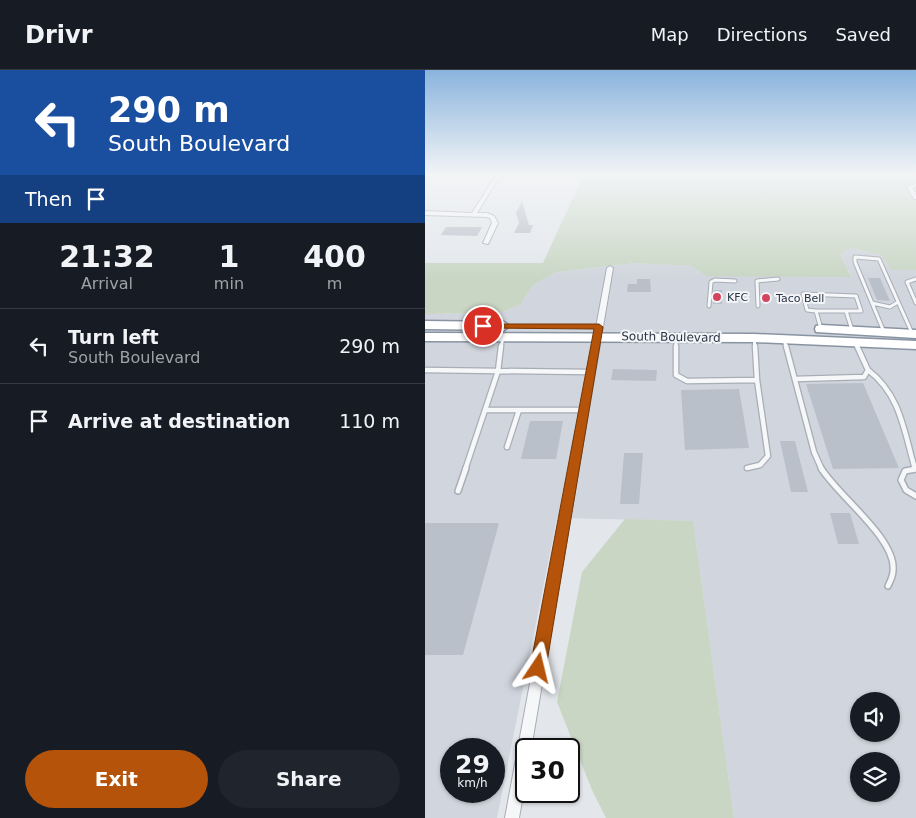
<!DOCTYPE html>
<html lang="en">
<head>
<meta charset="utf-8">
<style>
	body { margin:0; font-family:"DejaVu Sans",sans-serif; background:#20242c; color:#f1f3f6; height:100vh; display:flex; flex-direction:column; font-size:19px; white-space:nowrap }
	* { box-sizing:border-box; margin:0 }
	p { font-size:16px; color:#9ea1a6 }
	.icon { flex:none; width:28px; height:28px; fill:none; stroke:currentColor; stroke-width:2; stroke-linecap:round; stroke-linejoin:round }
	.map { position:relative; flex:1; overflow:hidden }
	.sheet { display:flex; flex-direction:column; background:#171b24; width:425px }
	.sheet>* { flex:none }
	.top-card { background:#1a4fa0; color:#fff; overflow:hidden }
	.fabs { position:absolute; left:425px; top:622px; display:grid; gap:10px }
	.fabs a { display:grid; place-items:center; width:50px; height:50px; border-radius:50%; background:#171b24; box-shadow:0 1px 4px #0004; font-size:25px }
	.speed { position:absolute; left:15px; top:668px; display:flex; gap:10px; font-size:25px; font-weight:700; text-align:center }
	.speed>* { display:grid; place-content:center; width:65px; height:65px; border-radius:50%; background:#171b24; box-shadow:0 1px 4px #0004; line-height:1 }
	.speed small { font-size:12px; font-weight:400 }
	.speed .limit { border:2px solid #111; border-radius:8px; background:#fff; color:#111 }
	.pin { position:absolute; display:grid; place-items:center; width:42px; height:42px; color:#fff; margin:-21px; border:2px solid #fff; border-radius:50%; box-shadow:0 1px 5px #0007 }
	.me { position:absolute; width:55px; margin:-28px; rotate:10deg; stroke-linejoin:round; filter:drop-shadow(0 0 4px #0008) }
	.turn { display:flex; align-items:center; gap:18px; height:105px; padding:0 25px; font-size:22px }
	.turn .icon { width:65px; height:65px; stroke-width:2.5 }
	.turn b { display:block; font-size:35px; line-height:42px }
	.then { display:flex; align-items:center; height:48px; padding:0 25px; background:#0003; gap:10px; font-size:19px }
	.eta { display:flex; justify-content:space-evenly; align-items:center; height:85px; text-align:center }
	.eta b { font-size:30px; font-weight:600; line-height:35px }
	.cta { display:flex; gap:10px; margin-top:auto; padding:10px 25px }
	.cta a { flex:1; height:58px; border-radius:30px; background:#b45309; color:#fff; font-size:20px; font-weight:600; line-height:58px; text-align:center }
	.cta a+a { background:#20242c; color:#f1f3f6 }
	ul { padding:0; list-style:none }
	li { display:flex; align-items:center; gap:15px; height:75px; padding:0 25px; border-top:1px solid #363941 }
	li div { flex:1 }
	li b { display:block; font-size:19px }
	li em { font-style:normal }
	header { display:flex; align-items:center; gap:30px; box-sizing:border-box; height:70px; padding:0 25px; background:#171b24; border-bottom:1px solid #363941 }
	header strong { font-size:24px }
	nav { display:flex; gap:28px; margin-inline-start:auto; font-size:18px }
	main { display:flex; flex:1; min-height:0 }
	.map>svg:first-child { display:block }
	.built { fill:#d1d5dd; fill-rule:evenodd }
	.green { fill:#c9d6c4 }
	.building { fill:#bac0c9 }
	.lines { fill:none; stroke-linecap:round; stroke-linejoin:round }
	.lane-far2-casing { stroke:#a8adb6; stroke-width:5 }
	.lane-far1-casing { stroke:#a8adb6; stroke-width:7 }
	.lane-casing { stroke:#a8adb6; stroke-width:8 }
	.street-casing { stroke:#a8adb6; stroke-width:2 }
	.highway-casing { stroke:#8994a3; stroke-width:3 }
	.lane-far2 { stroke:#f6f7f9; stroke-width:3 }
	.lane-far1 { stroke:#f6f7f9; stroke-width:4.5 }
	.lane { stroke:#f6f7f9; stroke-width:5 }
	.street { fill:#f6f7f9; fill-rule:evenodd }
	.highway { fill:#fff; fill-rule:evenodd }
	.route { fill:#b45309; stroke:#753606 }
	.poi-dot { fill:#d3455e; stroke:#f3f5f8; stroke-width:2 }
	.labels { text-anchor:middle; stroke-width:4; stroke-linejoin:round; paint-order:stroke }
	.far-poi-label { font-size:11px; fill:#2a3444; stroke:#f3f5f8; text-anchor:start }
	.street-label { font-size:12px; fill:#2a3444; stroke:#f3f5f8 }
</style>
</head>
<body>
<header>
<strong>Drivr</strong>
<nav><a>Map</a><a>Directions</a><a>Saved</a></nav>
</header>
<main>
<section class="sheet">
<div class="top-card">
<div class="turn"><svg class="icon" aria-label="left" viewBox="0 0 24 24"><path d="M17 20v-9H6M10 6l-5 5 5 5"/></svg><div><b>290 m</b>South Boulevard</div></div>
<div class="then">Then<svg class="icon" aria-label="arrive" viewBox="0 0 24 24"><path d="M6 21V4h12l-3 4 3 4H6"/></svg></div>
</div>
<div class="eta">
<div><b>21:32</b><p>Arrival</p></div>
<div><b>1</b><p>min</p></div>
<div><b>400</b><p>m</p></div>
</div>
<ul>
<li><svg class="icon" aria-label="left" viewBox="0 0 24 24"><path d="M17 20v-9H6M10 6l-5 5 5 5"/></svg><div><b>Turn left</b><p>South Boulevard</p></div><em>290 m</em></li>
<li><svg class="icon" aria-label="arrive" viewBox="0 0 24 24"><path d="M6 21V4h12l-3 4 3 4H6"/></svg><div><b>Arrive at destination</b></div><em>110 m</em></li>
</ul>
<div class="cta"><a>Exit</a><a>Share</a></div>
</section>
<div class="map">
<svg width="491" height="748" viewBox="0 0 491 748">
	<rect width="100%" height="100%" fill="#e3e6eb"/>
	<path class="built" d="M427,178L456,185L466,200H491V748H309L268,451L132,448L72,748H0V244L74,243L95,235L109,214L132,202L211,193L266,196L281,206H426L415,184ZM434,631H466V664H434ZM26,679H69V721H26ZM434,691H466V724H434Z"/>
	<path class="green" d="M159,104H491V200H466L456,185L427,178L415,184L426,207L281,206L266,196L211,193L166,198L132,202L109,214L95,235L74,243L0,244V193H118Z
		M200,449L268,451L309,748H181L167,720L132,632L157,502Z"/>
	<path class="building" d="M97,131L104,155H108L105,163H89L94,153L91,143Z
		M21,157H57L52,166L16,165Z
		M443,208H455L465,231L452,230Z
		M212,209H225L226,222H202L203,214H212Z
		M289,220H297V234H288Z
		M188,299L232,300L231,311L186,310Z
		M438,313L474,398L408,399L381,314Z
		M314,319L324,378L260,380L256,320Z
		M105,351H138L131,389H96Z
		M355,371H370L383,422H366Z
		M199,383H218L214,434H195Z
		M405,443H425L434,474H413Z
		M0,453H74L38,585H0Z"/>
	<g class="lines">
		<g class="lane-far2-casing">
			<path id="lane-far2" d="M491,209L482,212L491,233
				M447,233L465,237L473,232
				M284,236L286,212L290,210L310,211
				M333,236L332,211L353,209
				M391,241L382,240L378,224L431,226L436,241H421
				M396,259L391,241H421L427,260
				M459,262L430,192V187L454,189L487,263
				M251,267V278
				M329,268L330,278
				M359,269L361,278
				M430,272L433,278
				M76,278L78,267"/>
		</g>
		<g class="lane-far1-casing">
			<path id="lane-far1" d="M251,276V305L262,311L332,310L330,276
				M361,276L389,382L397,400
				M0,300L73,301L76,276
				M443,300C476,325 479,362 490,399
				M370,309L439,307L443,300L432,276
				M158,340H60L73,301L164,302
				M82,377L94,340
				M322,398L335,395L343,386L332,310
				M40,400L60,340
				M487,400L491,399"/>
		</g>
		<g class="lane-casing">
			<path id="lane" d="M396,398C412,425 472,469 468,501C468,506 465,512 463,516
				M491,399L480,401L476,410L481,420L491,426
				M33,421L41,398"/>
		</g>
		<g class="street-casing">
			<path id="street" d="M72,104H76L52,143H62L69,146L73,153L63,174L58,173L67,153L65,148L61,147L0,145V141L47,143Z
				M491,114V116L487,118L491,124V129H489L482,117Z
				M185,196L188,198L106,679H101V707L94,748H80L182,198Z"/>
		</g>
		<g class="highway-casing">
			<path id="highway" d="M0,251L79,252L85,256L79,260L0,259Z
				M396,255L491,260V268L391,262L390,259L391,256Z
				M0,263L329,264L491,271V279L329,272L0,271Z"/>
		</g>
		<use href="#lane-far2" class="lane-far2"/>
		<use href="#lane-far1" class="lane-far1"/>
		<use href="#lane" class="lane"/>
		<use href="#street" class="street"/>
		<use href="#highway" class="highway"/>
	</g>
	<linearGradient id="sky" x2="0" y2="1"><stop stop-color="#8ab4dd"/><stop offset="0.5" stop-color="#f2f4f6"/><stop offset="1" stop-color="#f2f4f6" stop-opacity="0"/></linearGradient>
	<rect width="491" height="209" fill="url(#sky)"/>
	<path class="route" d="M55,254H174L178,257L121,598L119,604L113,606L108,604L105,598L169,259L58,258L53,256Z"/>
	<g class="poi-dot">
		<circle cx="292" cy="227" r="5"/>
		<circle cx="341" cy="228" r="5"/>
	</g>
	<g class="labels">
		<g class="far-poi-label">
			<text x="302" y="231">KFC</text>
			<text x="351" y="232">Taco Bell</text>
		</g>
		<g class="street-label">
			<text transform="translate(246 267) rotate(1)" y="4">South Boulevard</text>
		</g>
	</g>
</svg>
<div class="fabs">
<a><svg class="icon" aria-label="sound" viewBox="0 0 24 24"><path d="M4 9h4l5-4v14l-5-4H4zM17 9q2 3 0 6"/></svg></a>
<a><svg class="icon" aria-label="layers" viewBox="0 0 24 24"><path d="M12 4l9 5-9 5-9-5zM3 14l9 5 9-5"/></svg></a>
</div>
<div class="speed"><div>29<small>km/h</small></div><div class="limit">30</div></div>
<div class="pin" style="left:58px;top:256px;background:#d93025"><svg class="icon" aria-label="arrive" viewBox="0 0 24 24"><path d="M6 21V4h12l-3 4 3 4H6"/></svg></div>
<svg class="me" style="left:113px;top:598px" viewBox="-20 -20 40 40"><path d="M0-17L14 15 0 8-14 15z" fill="#b45309" stroke="#fff" stroke-width="4"/></svg>
</div>
</main>
</body>
</html>
